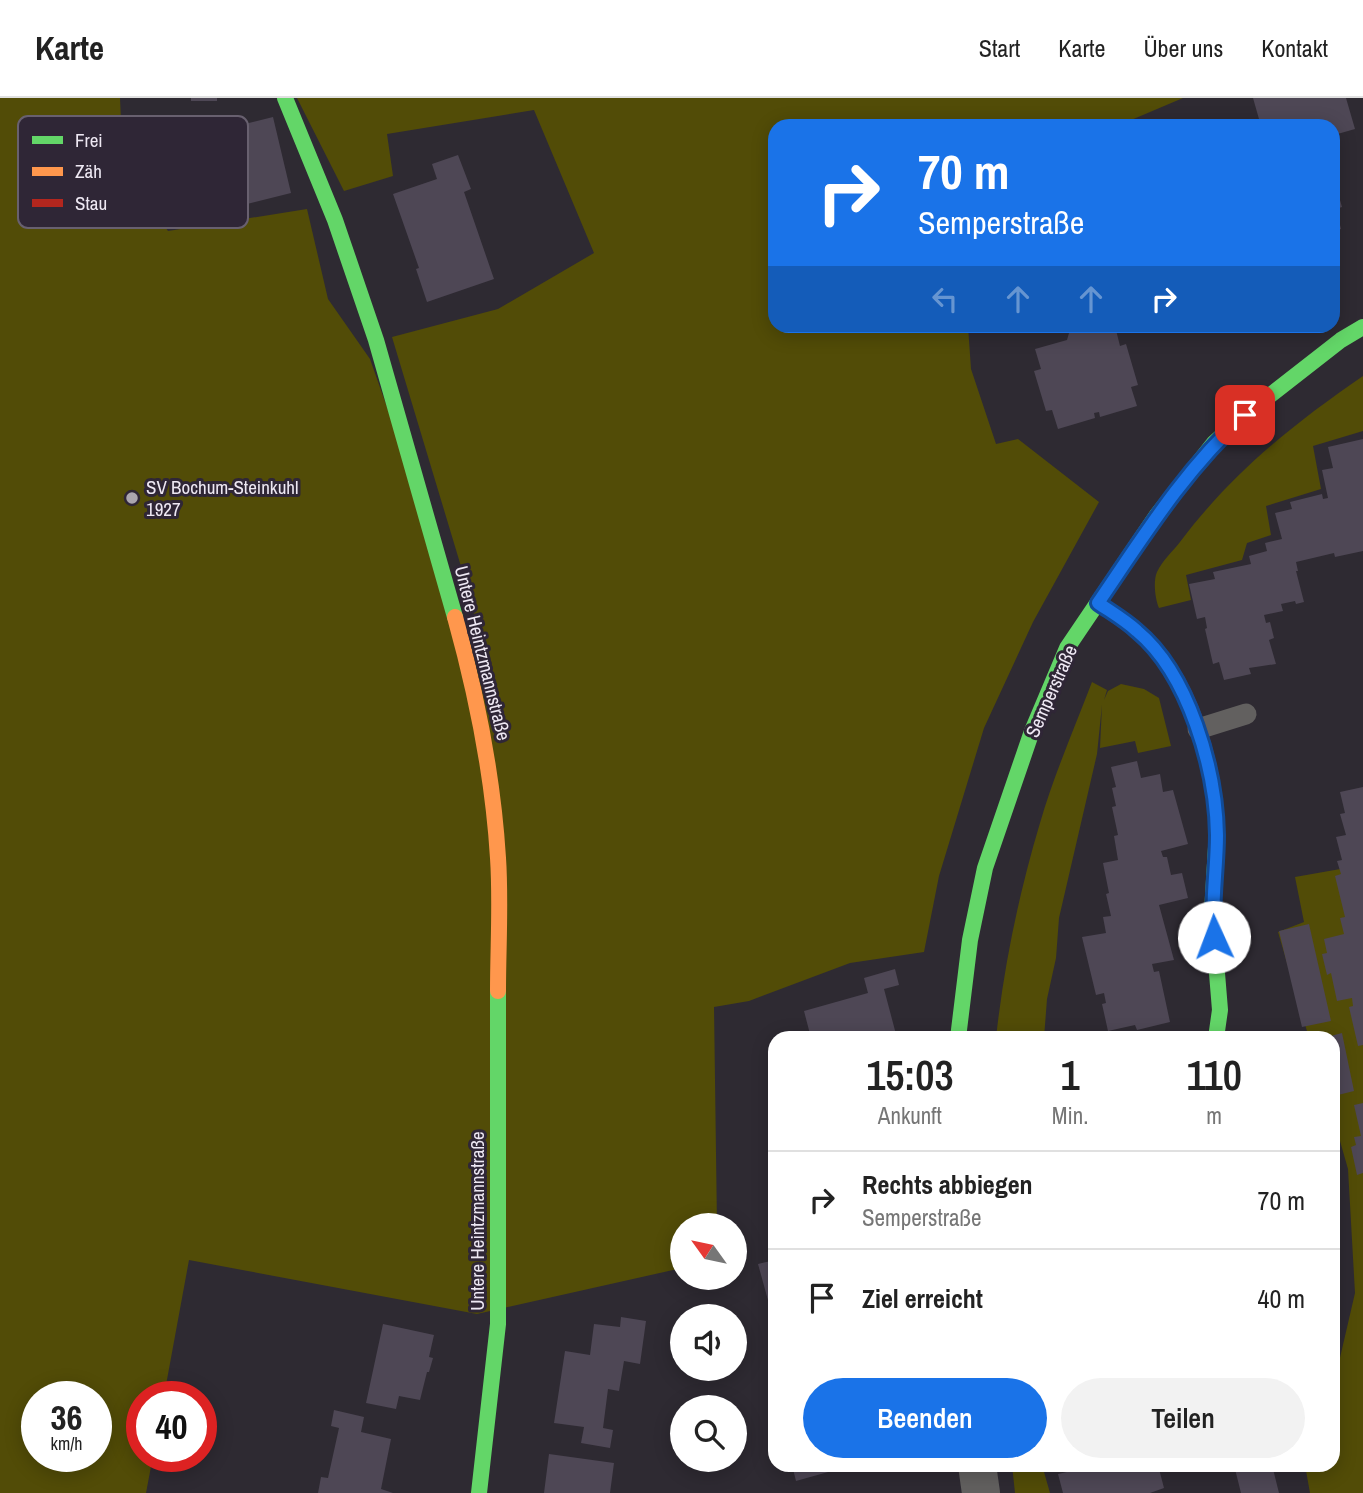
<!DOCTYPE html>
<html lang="de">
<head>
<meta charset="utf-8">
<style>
	body { margin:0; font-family:"Archivo Narrow",sans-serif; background:#f2f2f2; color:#222; height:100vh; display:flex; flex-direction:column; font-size:26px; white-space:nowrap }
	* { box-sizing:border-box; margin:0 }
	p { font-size:23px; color:#767676 }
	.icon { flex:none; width:38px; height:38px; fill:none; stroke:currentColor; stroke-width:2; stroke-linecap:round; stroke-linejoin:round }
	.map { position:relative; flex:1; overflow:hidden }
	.sheet { position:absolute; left:768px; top:933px; width:572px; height:441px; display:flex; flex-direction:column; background:#fff; border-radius:21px; box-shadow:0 4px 18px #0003 }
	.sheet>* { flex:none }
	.guide { position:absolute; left:768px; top:21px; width:572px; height:214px; border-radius:21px; box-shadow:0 4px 18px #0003; background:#1a73e8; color:#fff; overflow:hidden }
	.needle { width:46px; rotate:303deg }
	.tools { position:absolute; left:670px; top:1115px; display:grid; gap:14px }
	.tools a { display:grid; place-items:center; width:77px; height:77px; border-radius:50%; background:#fff; box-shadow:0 4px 18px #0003; font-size:35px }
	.speed { position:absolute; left:21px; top:1283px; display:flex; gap:14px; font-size:35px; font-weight:700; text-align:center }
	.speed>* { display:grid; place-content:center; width:91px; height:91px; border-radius:50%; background:#fff; box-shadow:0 4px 18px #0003; line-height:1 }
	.speed small { font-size:18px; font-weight:400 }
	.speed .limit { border:10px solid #d22; background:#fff; color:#111 }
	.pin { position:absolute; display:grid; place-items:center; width:60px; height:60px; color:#fff; margin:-30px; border-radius:14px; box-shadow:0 4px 10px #0006 }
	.me { position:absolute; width:77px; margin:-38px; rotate:358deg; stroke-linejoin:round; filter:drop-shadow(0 0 5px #0008) }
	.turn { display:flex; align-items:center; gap:24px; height:147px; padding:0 35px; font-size:32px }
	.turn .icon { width:91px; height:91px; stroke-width:2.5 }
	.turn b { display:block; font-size:49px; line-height:60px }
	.lanes { display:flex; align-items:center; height:66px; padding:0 35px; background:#0003; justify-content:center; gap:35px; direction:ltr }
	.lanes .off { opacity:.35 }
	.eta { display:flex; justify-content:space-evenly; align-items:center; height:119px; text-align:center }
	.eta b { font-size:42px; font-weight:600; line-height:49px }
	.cta { display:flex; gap:14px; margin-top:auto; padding:14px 35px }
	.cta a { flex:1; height:80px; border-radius:42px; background:#1a73e8; color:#fff; font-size:28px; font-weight:600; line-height:80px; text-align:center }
	.cta a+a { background:#f2f2f2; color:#222 }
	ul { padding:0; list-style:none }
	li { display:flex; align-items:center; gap:21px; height:98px; padding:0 35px; border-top:2px solid #e0e0e0 }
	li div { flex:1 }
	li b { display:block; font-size:26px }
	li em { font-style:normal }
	header { display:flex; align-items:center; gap:42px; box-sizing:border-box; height:98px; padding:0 35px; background:#fff; border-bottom:2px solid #e0e0e0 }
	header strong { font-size:33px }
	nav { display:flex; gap:38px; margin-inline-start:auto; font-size:24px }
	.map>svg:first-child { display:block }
	.green { fill:#524c07; fill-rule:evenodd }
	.building { fill:#4e4755 }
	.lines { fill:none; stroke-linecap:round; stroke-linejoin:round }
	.lane { stroke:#62605f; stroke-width:21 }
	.street { stroke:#62605f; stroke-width:38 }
	.fast { stroke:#63d668; stroke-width:16 }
	.slow { stroke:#ff974d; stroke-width:16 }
	.jam { stroke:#b3261e; stroke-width:16 }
	.route-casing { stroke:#114b97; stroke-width:18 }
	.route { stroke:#1a73e8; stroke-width:12 }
	.poi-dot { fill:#aba6af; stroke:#2f2636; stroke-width:2.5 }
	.labels { text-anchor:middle; stroke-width:6; stroke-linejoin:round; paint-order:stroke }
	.poi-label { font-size:19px; fill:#eee8f3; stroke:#2f2636; text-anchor:start }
	.street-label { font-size:19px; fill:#eee8f3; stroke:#2f2636 }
	.key { fill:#2f2636; stroke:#68606f; stroke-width:2 }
	.key-label { font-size:19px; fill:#eee8f3 }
</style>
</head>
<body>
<header>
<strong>Karte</strong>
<nav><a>Start</a><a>Karte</a><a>Über uns</a><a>Kontakt</a></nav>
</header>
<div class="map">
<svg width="1363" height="1395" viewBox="0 0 1363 1395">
	<rect width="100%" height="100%" fill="#2e2a32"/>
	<path class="green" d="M0,0H120L123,68L168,133L307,111L328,201L370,261L500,630L469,495L392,239L498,211L594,155L534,12L387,36L393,78L344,93L297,0H1183L1117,28H775V228H968L971,271L996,346L1018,341L1099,404L1033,524L984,630L939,778L924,854L850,865L749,903L714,909L717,1127H682V1170L477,1216L189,1162L164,1298H142V1358H153L146,1395H0ZM37,1298H96V1358H37Z
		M1363,278V333L1313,348L1321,391L1266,408L1271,437L1247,445L1242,462L1186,477L1191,502L1159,510C1155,501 1153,483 1157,474C1162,463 1173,453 1180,444C1231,376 1293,326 1363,278Z
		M1092,584L1107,592L1104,602L1108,593L1121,586L1144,591L1159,600L1171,648L1138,655L1135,643L1100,650L1102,607L1097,656L1059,820L1056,860L1047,901L1044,940H996C1004,867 1019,795 1040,725C1054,677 1074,631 1092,584Z
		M1363,767V1395H1310L1305,1367H1334V1276L1339,1264L1355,1195L1348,1071L1334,1022V940H1309L1278,834L1304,824L1295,779Z
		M1012,1367H1042L1050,1395H1015Z"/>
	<path class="building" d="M191,0H217V3H191Z
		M1253,0H1346L1355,31L1334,37V28H1261Z
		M273,19L291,95L243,107L224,31Z
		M458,57L471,91L464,94L494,181L427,204L416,171L419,170L393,96L437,81L432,66Z
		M1334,81L1342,109L1336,111L1341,131L1334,133Z
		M1071,228H1115L1120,248L1126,246L1138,287L1131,289L1137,308L1100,319L1099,314L1094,315L1095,320L1058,331L1052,312L1046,313L1034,273L1041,271L1035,251L1067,242Z
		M1363,341V453L1335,459L1334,455L1296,464L1298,473H1296L1304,504L1296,506L1295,503L1281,506L1283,513L1264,517L1266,525L1270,524L1274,540L1269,542L1276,566L1249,570L1251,576L1224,582L1219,564L1213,566L1205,531L1207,530L1205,519L1197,521L1189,486L1215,481L1213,474L1251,466L1249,458L1267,453L1265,445L1282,441L1275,415L1292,411L1290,404L1322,396L1323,401L1328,400L1322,372L1333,370L1328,349Z
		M1137,663L1141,680L1160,676L1163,694L1173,692L1188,746L1161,753L1163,759H1167L1171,777L1182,775L1188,800L1159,807L1174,862L1152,866L1154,874L1159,873L1170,924L1137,932L1135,927L1108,933L1102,906L1106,905L1104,895L1096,897L1082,839L1106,835L1103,819L1111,818L1106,796L1109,795L1103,765L1118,762L1114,738L1118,737L1112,709L1116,708L1112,690L1116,689L1111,669Z
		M1363,689V947L1358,948L1349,909L1353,908L1352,900L1337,903L1331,875L1327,877L1322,856L1327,855L1324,841L1344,836L1340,820L1345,819L1335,778L1341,776L1337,763L1342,762L1336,739L1346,737L1340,716L1345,715L1340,694Z
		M1309,826L1331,923L1302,929L1279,833Z
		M895,871L899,887L884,891L897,940H811L804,913L868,895L864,880Z
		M1342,935L1354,993L1334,998V940L1327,939Z
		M1363,1005V1075L1357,1077L1351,1049L1356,1047L1354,1039L1361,1038L1354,1007Z
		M775,1162V1224H774L758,1166Z
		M621,1219L646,1223L640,1266L624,1263L619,1293L608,1291L603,1330L613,1332L610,1350L581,1345L584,1329L554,1325L565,1253L590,1257L594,1226L620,1229Z
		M383,1226L434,1237L429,1259L433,1260L429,1274H427L420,1302L399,1298L396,1311L366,1305Z
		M334,1312L364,1319L361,1334L391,1341L381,1391L393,1395H318L321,1379L328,1380L339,1330L331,1328Z
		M549,1356L614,1365L610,1395H544Z
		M792,1367H845L846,1369L796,1383Z
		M1088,1367H1158L1164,1390L1150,1395H1063L1058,1376L1089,1369Z
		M1234,1367H1272L1279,1395H1241Z"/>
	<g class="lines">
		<path class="lane" d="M1198,631L1246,616"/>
		<path class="street" d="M977,1367L981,1395"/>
		<path class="fast" d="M285,0L335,122L376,242L455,519
			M958,940L970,842L985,770L1032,633L1067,550L1157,417L1214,345L1245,317L1341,242L1363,229
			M1216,940L1220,912L1212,814L1217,733
			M479,1395L498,1226V893"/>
		<path class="slow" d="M455,519C477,598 493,678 498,760C501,804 498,849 498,893"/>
		<path class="jam" d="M1098,505C1111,514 1125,523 1137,533C1190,577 1215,667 1217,733"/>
	</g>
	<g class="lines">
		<g class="route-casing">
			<path id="route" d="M1214,839C1211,804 1217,771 1217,737C1216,672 1189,576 1137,533C1125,522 1111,514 1098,505C1143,439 1185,371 1245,317"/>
		</g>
		<use href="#route" class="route"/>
	</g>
	<circle class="poi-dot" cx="132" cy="400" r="7"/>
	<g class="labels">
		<g class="poi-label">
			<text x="146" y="396">SV Bochum-Steinkuhl<tspan x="146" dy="22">1927</tspan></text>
		</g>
		<g class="street-label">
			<text transform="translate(483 555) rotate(76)" y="7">Untere Heintzmannstraße</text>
			<text transform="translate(1051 593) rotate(-66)" y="7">Semperstraße</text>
			<text transform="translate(477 1123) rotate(-90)" y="7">Untere Heintzmannstraße</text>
		</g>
	</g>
	<rect x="18" y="18" width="230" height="112" rx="10" class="key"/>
	<rect x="32" y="38" width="31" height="8" fill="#63d668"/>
	<rect x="32" y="69" width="31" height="9" fill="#ff974d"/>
	<rect x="32" y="101" width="31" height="8" fill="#b3261e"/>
	<g class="key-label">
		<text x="75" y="49">Frei</text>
		<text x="75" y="80">Zäh</text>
		<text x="75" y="112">Stau</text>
	</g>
</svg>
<div class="tools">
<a><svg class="needle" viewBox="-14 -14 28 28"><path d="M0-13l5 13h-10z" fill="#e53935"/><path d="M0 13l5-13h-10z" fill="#767676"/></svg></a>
<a><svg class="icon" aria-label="sound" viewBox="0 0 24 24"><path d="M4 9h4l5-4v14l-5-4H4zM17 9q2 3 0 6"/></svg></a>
<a><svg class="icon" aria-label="search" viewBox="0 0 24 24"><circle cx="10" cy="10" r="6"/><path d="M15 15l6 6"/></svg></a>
</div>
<div class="speed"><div>36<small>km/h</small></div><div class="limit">40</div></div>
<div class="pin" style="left:1245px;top:317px;background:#d93025"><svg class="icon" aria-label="arrive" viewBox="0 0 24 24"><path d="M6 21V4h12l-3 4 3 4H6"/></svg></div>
<svg class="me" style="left:1214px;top:839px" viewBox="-20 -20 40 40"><circle r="19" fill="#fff"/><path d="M0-13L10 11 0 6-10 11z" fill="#1a73e8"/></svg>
<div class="guide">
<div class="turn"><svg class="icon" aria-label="right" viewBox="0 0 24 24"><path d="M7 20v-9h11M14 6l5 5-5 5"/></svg><div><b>70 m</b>Semperstraße</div></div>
<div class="lanes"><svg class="icon off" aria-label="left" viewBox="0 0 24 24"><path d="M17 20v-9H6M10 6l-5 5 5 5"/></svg><svg class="icon off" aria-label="ahead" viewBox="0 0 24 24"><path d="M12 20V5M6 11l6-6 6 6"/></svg><svg class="icon off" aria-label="ahead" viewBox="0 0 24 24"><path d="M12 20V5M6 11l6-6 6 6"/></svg><svg class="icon" aria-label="right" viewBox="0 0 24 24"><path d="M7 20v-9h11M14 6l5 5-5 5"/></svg></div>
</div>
<section class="sheet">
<div class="eta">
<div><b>15:03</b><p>Ankunft</p></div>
<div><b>1</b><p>Min.</p></div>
<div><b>110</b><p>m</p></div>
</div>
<ul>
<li><svg class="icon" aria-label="right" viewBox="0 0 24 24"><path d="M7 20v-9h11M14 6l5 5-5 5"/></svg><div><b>Rechts abbiegen</b><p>Semperstraße</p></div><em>70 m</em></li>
<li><svg class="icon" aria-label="arrive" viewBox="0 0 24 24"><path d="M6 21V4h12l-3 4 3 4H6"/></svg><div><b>Ziel erreicht</b></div><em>40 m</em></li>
</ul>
<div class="cta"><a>Beenden</a><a>Teilen</a></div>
</section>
</div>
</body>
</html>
